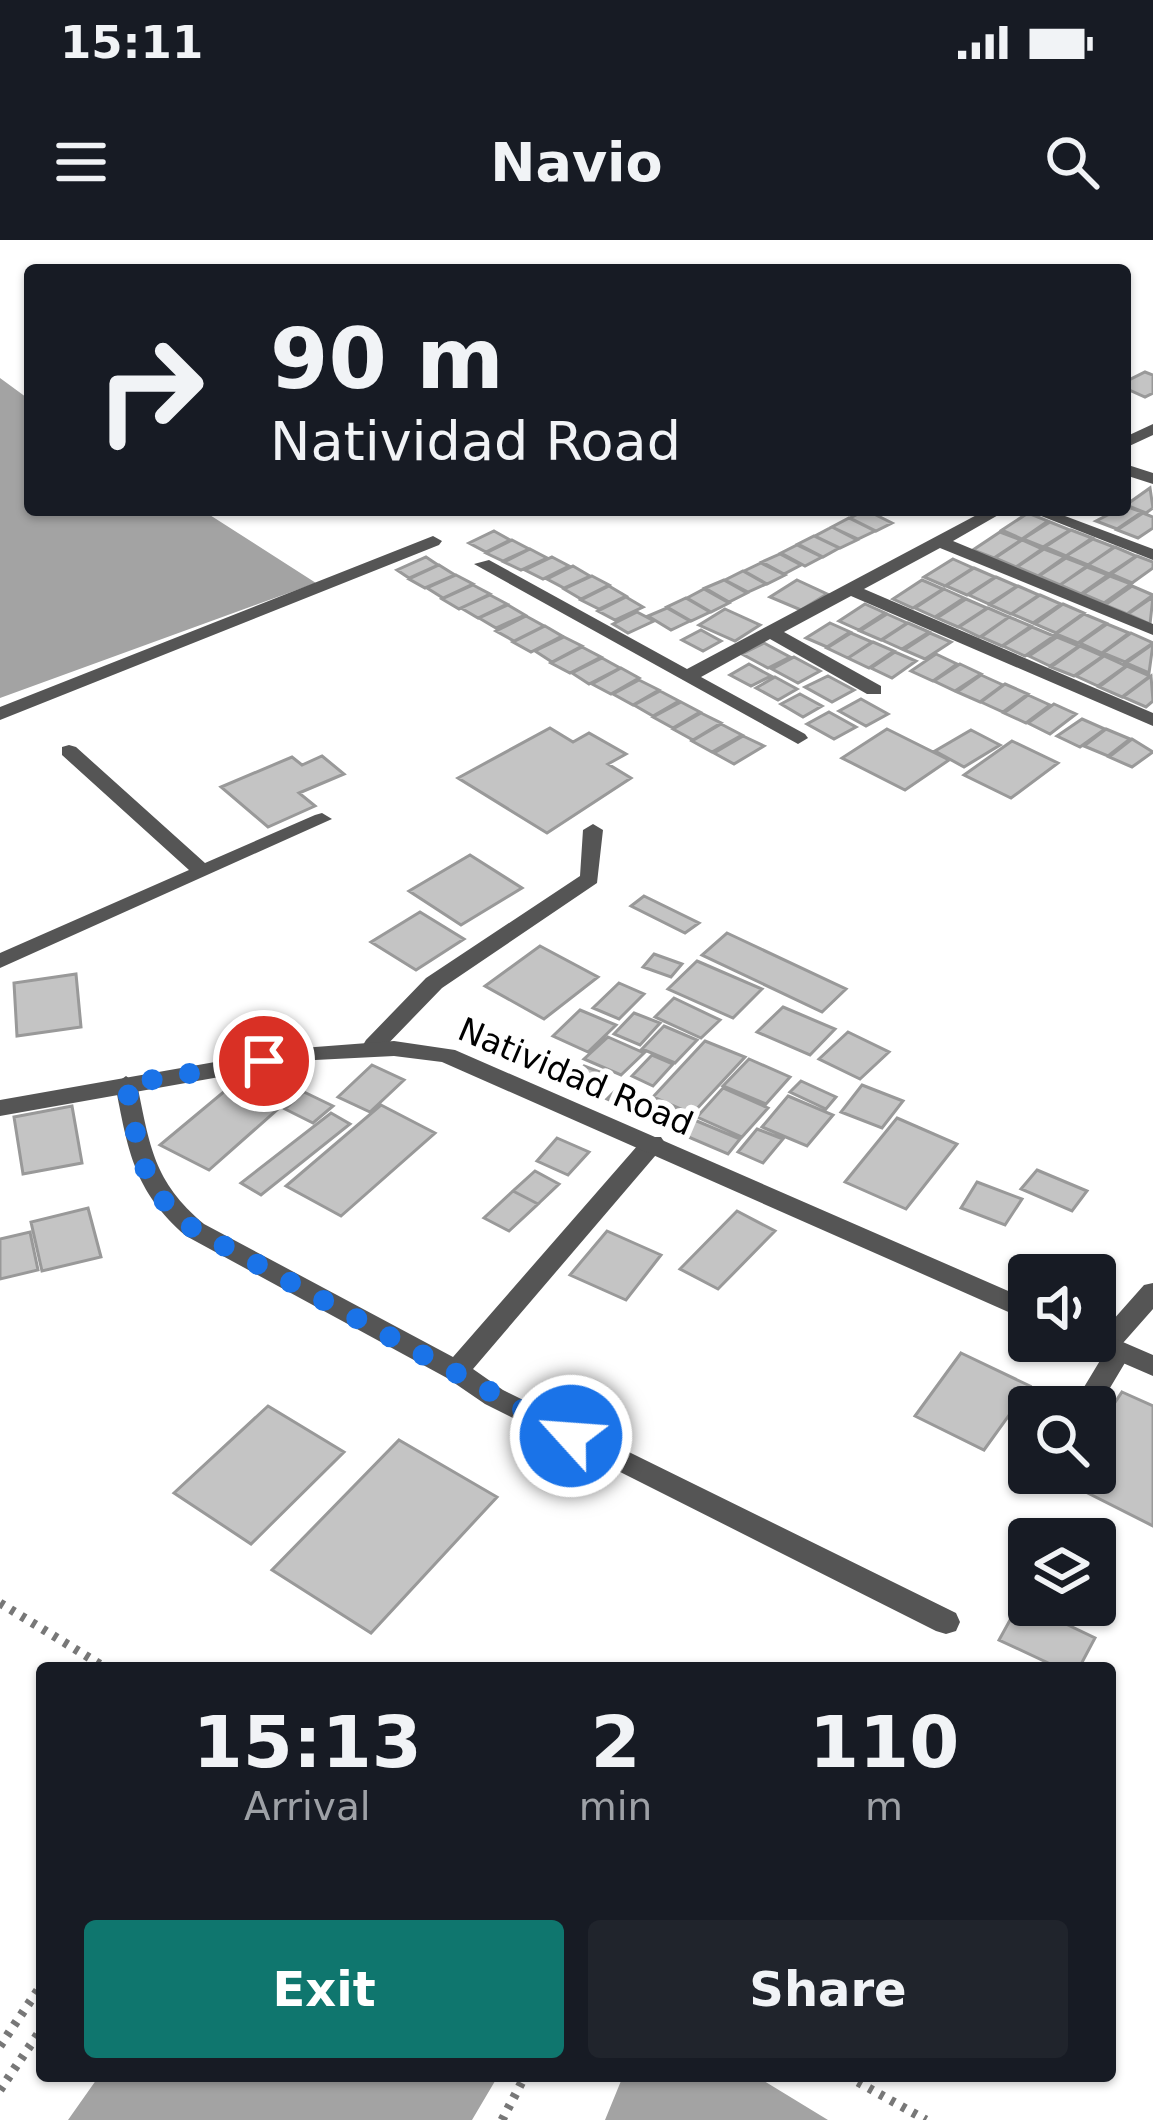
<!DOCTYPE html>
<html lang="en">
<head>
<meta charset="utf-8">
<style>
	body { margin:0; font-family:"DejaVu Sans",sans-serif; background:#20242c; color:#f1f3f6; height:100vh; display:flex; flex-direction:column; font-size:45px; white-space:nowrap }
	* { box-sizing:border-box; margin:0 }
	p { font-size:39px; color:#9ea1a6 }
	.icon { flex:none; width:66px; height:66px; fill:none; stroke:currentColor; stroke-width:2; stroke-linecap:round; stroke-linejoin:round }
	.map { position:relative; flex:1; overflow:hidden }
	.drawer { position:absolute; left:36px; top:1422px; width:1080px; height:420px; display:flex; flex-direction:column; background:#171b24; border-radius:12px; box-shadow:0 3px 9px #0004 }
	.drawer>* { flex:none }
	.hud { position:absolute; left:24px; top:24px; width:1107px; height:252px; border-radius:12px; box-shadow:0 3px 9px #0004; background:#171b24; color:#f1f3f6; overflow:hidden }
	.buttons { position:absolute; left:1008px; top:1014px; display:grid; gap:24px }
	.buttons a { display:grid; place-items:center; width:108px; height:108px; border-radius:12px; background:#171b24; box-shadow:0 3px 9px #0004; font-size:60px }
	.pin { position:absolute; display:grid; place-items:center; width:102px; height:102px; color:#fff; margin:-51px; border:6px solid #fff; border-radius:50%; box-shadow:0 3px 12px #0007 }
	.me { position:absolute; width:132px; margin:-66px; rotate:296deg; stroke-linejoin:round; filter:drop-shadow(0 0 9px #0008) }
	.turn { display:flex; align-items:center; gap:42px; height:252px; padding:0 48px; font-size:54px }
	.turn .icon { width:156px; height:156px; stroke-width:2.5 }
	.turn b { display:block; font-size:84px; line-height:102px }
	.eta { display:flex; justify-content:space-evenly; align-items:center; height:204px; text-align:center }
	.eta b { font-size:72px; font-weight:700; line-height:84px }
	.primary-button { display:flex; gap:24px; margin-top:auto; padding:24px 48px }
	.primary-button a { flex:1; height:138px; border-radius:12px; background:#0f766e; color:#fff; font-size:48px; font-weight:700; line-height:138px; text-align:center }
	.primary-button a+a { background:#20242c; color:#f1f3f6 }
	.status { display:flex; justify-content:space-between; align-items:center; height:84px; padding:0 60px; background:#171b24; direction:ltr }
	.status svg { height:33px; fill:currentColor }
	header { display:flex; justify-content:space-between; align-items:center; height:156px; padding:0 48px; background:#171b24; font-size:54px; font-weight:700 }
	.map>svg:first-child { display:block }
	.water { fill:#a3a3a3 }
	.building { fill:#c4c4c4; stroke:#999; stroke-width:3 }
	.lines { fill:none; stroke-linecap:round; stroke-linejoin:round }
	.path { stroke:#777; stroke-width:9; stroke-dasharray:4.5 8; stroke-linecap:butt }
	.service { fill:#555; fill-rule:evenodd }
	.minor { fill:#555; fill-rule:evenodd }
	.tertiary { fill:#555; fill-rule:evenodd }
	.route { stroke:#1a73e8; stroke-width:21; stroke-dasharray:0 37.8 }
	.labels { text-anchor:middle; stroke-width:12; stroke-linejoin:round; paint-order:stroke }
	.street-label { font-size:33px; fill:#000; stroke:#fff }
</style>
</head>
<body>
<div class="status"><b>15:11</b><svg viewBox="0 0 49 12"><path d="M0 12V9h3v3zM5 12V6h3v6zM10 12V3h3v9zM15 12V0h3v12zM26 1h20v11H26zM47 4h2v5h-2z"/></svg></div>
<header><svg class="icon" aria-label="menu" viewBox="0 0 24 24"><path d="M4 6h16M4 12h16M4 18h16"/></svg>Navio<svg class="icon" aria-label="search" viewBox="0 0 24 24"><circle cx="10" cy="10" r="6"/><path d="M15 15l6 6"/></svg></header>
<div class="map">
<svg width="1153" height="1880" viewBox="0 0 1153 1880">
	<rect width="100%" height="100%" fill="#fff"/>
	<path class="water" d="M0,138L30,160V270H202L316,343L0,458Z
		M99,1836H498L472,1880H68Z
		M623,1836H756L828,1880H605Z"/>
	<path class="building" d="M1145,132L1153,135V153L1145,157L1125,148V142Z
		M1150,248L1153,268L1146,273L1126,265Z
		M1125,266L1142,272L1117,289L1096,281Z
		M866,270L892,283L876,291L850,278Z
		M1028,273L1048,281L1022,299L1002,290Z
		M1143,273L1153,277V288L1138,298L1117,290Z
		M849,278L875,291L858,299L832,287Z
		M1050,282L1070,290L1043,307L1023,299Z
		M832,287L857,300L840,308L815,296Z
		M1071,290L1092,298L1066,316L1045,307Z
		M494,291L510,300L486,312L469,303Z
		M1000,292L1021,300L994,318L973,310Z
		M814,296L839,308L823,317L798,304Z
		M1093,299L1114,307L1088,325L1066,316Z
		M512,300L529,309L503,321L486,313Z
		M1022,300L1042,309L1016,327L995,318Z
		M797,305L822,317L805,326L781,313Z
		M1115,307L1136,316L1109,334L1088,325Z
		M530,309L547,318L521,330L504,322Z
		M1044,309L1065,317L1038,336L1017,327Z
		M780,314L801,325L784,334L762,322Z
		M1137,316L1153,322V328L1132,343L1111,334Z
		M426,317L438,325L409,338L397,330Z
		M552,317L569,326L543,339L525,330Z
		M1066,318L1087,326L1060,345L1039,336Z
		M953,319L973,328L945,346L924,337Z
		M761,323L785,335L767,344L744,331Z
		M439,325L455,335L425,348L409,339Z
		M573,326L590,336L564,348L547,339Z
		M1087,327L1108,335L1081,354L1060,345Z
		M974,328L995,337L967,355L946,346Z
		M743,331L766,344L748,352L725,340Z
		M456,335L473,344L443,358L427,348Z
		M592,336L609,345L581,359L564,349Z
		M1110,336L1131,344L1104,363L1083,354Z
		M996,337L1017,346L989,364L969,355Z
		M724,340L747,353L729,362L705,348Z
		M797,340L827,354L801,370L770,357Z
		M922,340L943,349L913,368L893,359Z
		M473,345L490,354L459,369L442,359Z
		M609,346L626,356L599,369L581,360Z
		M1018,346L1039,355L1011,374L990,365Z
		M1132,346L1153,355L1127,374L1105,365Z
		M704,349L729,363L711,372L687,358Z
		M944,349L964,358L935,377L915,368Z
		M490,355L507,364L478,378L461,368Z
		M1040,355L1061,364L1033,383L1012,374Z
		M626,357L643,367L615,380L598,371Z
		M1153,357L1150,384L1128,374Z
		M686,358L710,372L691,381L667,367Z
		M966,359L987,368L958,387L937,378Z
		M865,364L885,373L859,390L839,381Z
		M1063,364L1084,373L1056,393L1035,384Z
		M508,365L525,375L496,388L479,378Z
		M667,368L690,381L671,390L648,376Z
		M988,368L1009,377L980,397L959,387Z
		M725,369L760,385L735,401L699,385Z
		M637,372L654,381L628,393L613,384Z
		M887,374L907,383L881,400L860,391Z
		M1084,374L1106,383L1078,403L1056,394Z
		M526,376L544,386L514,401L496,391Z
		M1009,377L1031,386L1002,406L981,397Z
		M830,383L850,392L827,407L806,398Z
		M908,383L929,392L902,409L882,400Z
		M1107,384L1129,393L1102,413L1080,403Z
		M545,386L562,396L531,412L513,402Z
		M1032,387L1054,396L1025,416L1003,406Z
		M701,390L721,401L703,411L682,400Z
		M851,393L872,402L848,418L827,408Z
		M930,393L951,402L925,419L904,410Z
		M1131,393L1153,403L1125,422L1103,413Z
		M564,397L582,406L552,422L535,411Z
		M1057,397L1079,406L1050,426L1029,416Z
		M873,402L894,411L869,428L848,418Z
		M764,403L790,417L768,428L742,414Z
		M1153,404L1149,433L1126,423Z
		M1080,406L1103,416L1074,436L1051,427Z
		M582,407L601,417L570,433L551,423Z
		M895,412L916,421L892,438L871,428Z
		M936,414L957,424L933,441L911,431Z
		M1104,416L1126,426L1098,446L1076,436Z
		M794,417L820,431L798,443L772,429Z
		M602,418L620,428L589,444L572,433Z
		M749,424L771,436L751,446L730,435Z
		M960,424L981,434L955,451L934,441Z
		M1127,426L1150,436L1122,457L1099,447Z
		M621,428L639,438L611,454L592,444Z
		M981,435L1003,445L980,462L957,452Z
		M828,436L854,450L832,462L805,447Z
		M1151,436L1153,461L1146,467L1123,457Z
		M775,437L797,449L778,460L756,448Z
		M639,440L659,450L633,465L613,454Z
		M1005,444L1028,454L1003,472L981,462Z
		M660,451L679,461L653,476L634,465Z
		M800,454L822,466L803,477L781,464Z
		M1028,455L1050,465L1026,483L1004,473Z
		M861,459L888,474L866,486L839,471Z
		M681,462L700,472L673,488L653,477Z
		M1054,464L1076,474L1050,494L1028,483Z
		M829,472L856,487L834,499L807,484Z
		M701,473L721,483L693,500L673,489Z
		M1082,479L1105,489L1080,507L1057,496Z
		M721,484L742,495L712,512L692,501Z
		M550,488L573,502L589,493L626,514L608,524L631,538L547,593L458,538Z
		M887,489L949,520L905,550L842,518Z
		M1106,489L1130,499L1108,516L1084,506Z
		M971,490L1000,505L964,527L935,511Z
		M743,496L764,506L734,524L714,513Z
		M1132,499L1153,512L1132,527L1109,517Z
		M1012,501L1058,523L1011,558L964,535Z
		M322,516L344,534L299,553L315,566L268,587L221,547L292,517L302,525Z
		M470,615L522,648L461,685L409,651Z
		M644,656L699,683L685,693L631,666Z
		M420,672L464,699L416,730L371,702Z
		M727,693L846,749L822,772L702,715Z
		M540,706L598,737L544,779L485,746Z
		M654,714L682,724L671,737L643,727Z
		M697,721L762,749L733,778L668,749Z
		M76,734L81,787L17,796L14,743Z
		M619,743L644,754L619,779L593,768Z
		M674,758L720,780L701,798L655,777Z
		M783,767L835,789L810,815L757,792Z
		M580,770L616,785L588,812L553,796Z
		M634,773L660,783L640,805L614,794Z
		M664,786L697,800L675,823L642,809Z
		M848,792L889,812L860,839L819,819Z
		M608,797L644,813L621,835L584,819Z
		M705,801L745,817L692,874L653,857Z
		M652,815L673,824L653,846L632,836Z
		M749,819L790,837L766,864L723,846Z
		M372,825L404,840L370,872L338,857Z
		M584,826L610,836L595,853L570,843Z
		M801,841L836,857L826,869L790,852Z
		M232,845L279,868L209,930L160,905Z
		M621,845L649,858L637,872L607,859Z
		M862,845L903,861L882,888L841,872Z
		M723,848L768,868L742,897L697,877Z
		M304,852L333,866L313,883L285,869Z
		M788,856L833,875L807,906L762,887Z
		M663,864L687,874L673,891L649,881Z
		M381,865L435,893L341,976L286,946Z
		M72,866L82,923L23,934L14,877Z
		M331,873L350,884L261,955L241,943Z
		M897,878L957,904L906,969L845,942Z
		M692,879L740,899L728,914L679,893Z
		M757,889L783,899L763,923L738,912Z
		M557,898L589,912L568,935L537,921Z
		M1037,930L1087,951L1072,971L1021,949Z
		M535,931L559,944L538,964L513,951Z
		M977,942L1022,959L1005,985L961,968Z
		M513,951L538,964L509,991L484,978Z
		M88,968L101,1017L42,1031L31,982Z
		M737,971L775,991L718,1049L680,1029Z
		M607,991L661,1015L626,1060L570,1035Z
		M30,992L38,1030L0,1039V999Z
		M961,1113L1030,1146L984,1210L915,1176Z
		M1122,1152L1153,1166V1286L1062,1240L1067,1233H1095V1192Z
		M268,1166L344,1212L251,1304L174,1253Z
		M399,1200L497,1257L371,1393L272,1330Z
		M1020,1362L1095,1398L1079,1428H1059L999,1400Z"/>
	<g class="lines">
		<path class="path" d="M0,1363L106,1428
			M0,1806L42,1744
			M847,1836L926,1880
			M0,1850L42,1788
			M502,1880L525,1836"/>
		<path class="service" d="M433,296L442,301L439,305L0,480V467Z
			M593,584L603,590L597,643L442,748L382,810H366L363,805L366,800L426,738L580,636L583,590Z"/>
		<path class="minor" d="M1153,184V195L1125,208V197Z
			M1125,224L1153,233V244L1125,235Z
			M986,270H1007L953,301L1153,384V395L940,308L864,349L1153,473V486L851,356L784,392L881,446V454H867L770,399L701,437L805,494L808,498L798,504L474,324L489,320L687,429Z
			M1026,270H1049L1153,309V320Z
			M69,505L76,507L205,623L315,575L322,573L332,579L0,728V713L189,630L62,515V507Z
			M126,836L137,844C150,906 153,941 204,984L453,1117L645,897H661L665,903L661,909L473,1129L503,1150L956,1373L960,1382L956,1391L946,1394L936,1391L485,1164L447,1138L186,996C133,950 128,910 115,844Z
			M1153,1043V1069L1123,1103L1132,1111L1095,1173V1167H1072L1104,1114L1093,1105L1097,1098L1144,1045Z"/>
		<path class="tertiary" d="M394,801L455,810L1029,1060V1081L442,822L394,816L315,820L0,876V860L289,809Z
			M1095,1090L1153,1115V1136L1086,1107L1083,1101H1095Z"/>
	</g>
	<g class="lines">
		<path class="route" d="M264,821L126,844C141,912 136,945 195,990L571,1196"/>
	</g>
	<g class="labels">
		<g class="street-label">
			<text transform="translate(576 836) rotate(23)" y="12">Natividad Road</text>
		</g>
	</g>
</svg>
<div class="buttons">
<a><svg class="icon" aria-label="sound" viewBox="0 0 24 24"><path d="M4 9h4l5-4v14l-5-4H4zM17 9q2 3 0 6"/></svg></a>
<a><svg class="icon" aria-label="search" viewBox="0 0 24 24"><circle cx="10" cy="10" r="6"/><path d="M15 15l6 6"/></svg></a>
<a><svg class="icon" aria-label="layers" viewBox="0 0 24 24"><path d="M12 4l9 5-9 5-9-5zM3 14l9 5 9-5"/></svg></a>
</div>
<div class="pin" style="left:264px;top:821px;background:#d93025"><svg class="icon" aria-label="arrive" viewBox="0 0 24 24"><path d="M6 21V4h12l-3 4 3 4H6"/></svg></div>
<svg class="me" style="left:571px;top:1196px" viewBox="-20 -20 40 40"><circle r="17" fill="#1a73e8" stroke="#fff" stroke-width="3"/><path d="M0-11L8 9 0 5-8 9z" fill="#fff"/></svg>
<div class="hud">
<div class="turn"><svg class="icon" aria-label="right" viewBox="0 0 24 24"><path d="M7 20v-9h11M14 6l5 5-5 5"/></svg><div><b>90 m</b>Natividad Road</div></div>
</div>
<section class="drawer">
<div class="eta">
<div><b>15:13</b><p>Arrival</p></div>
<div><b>2</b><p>min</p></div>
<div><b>110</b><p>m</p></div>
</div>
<div class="primary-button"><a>Exit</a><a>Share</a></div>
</section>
</div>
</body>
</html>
